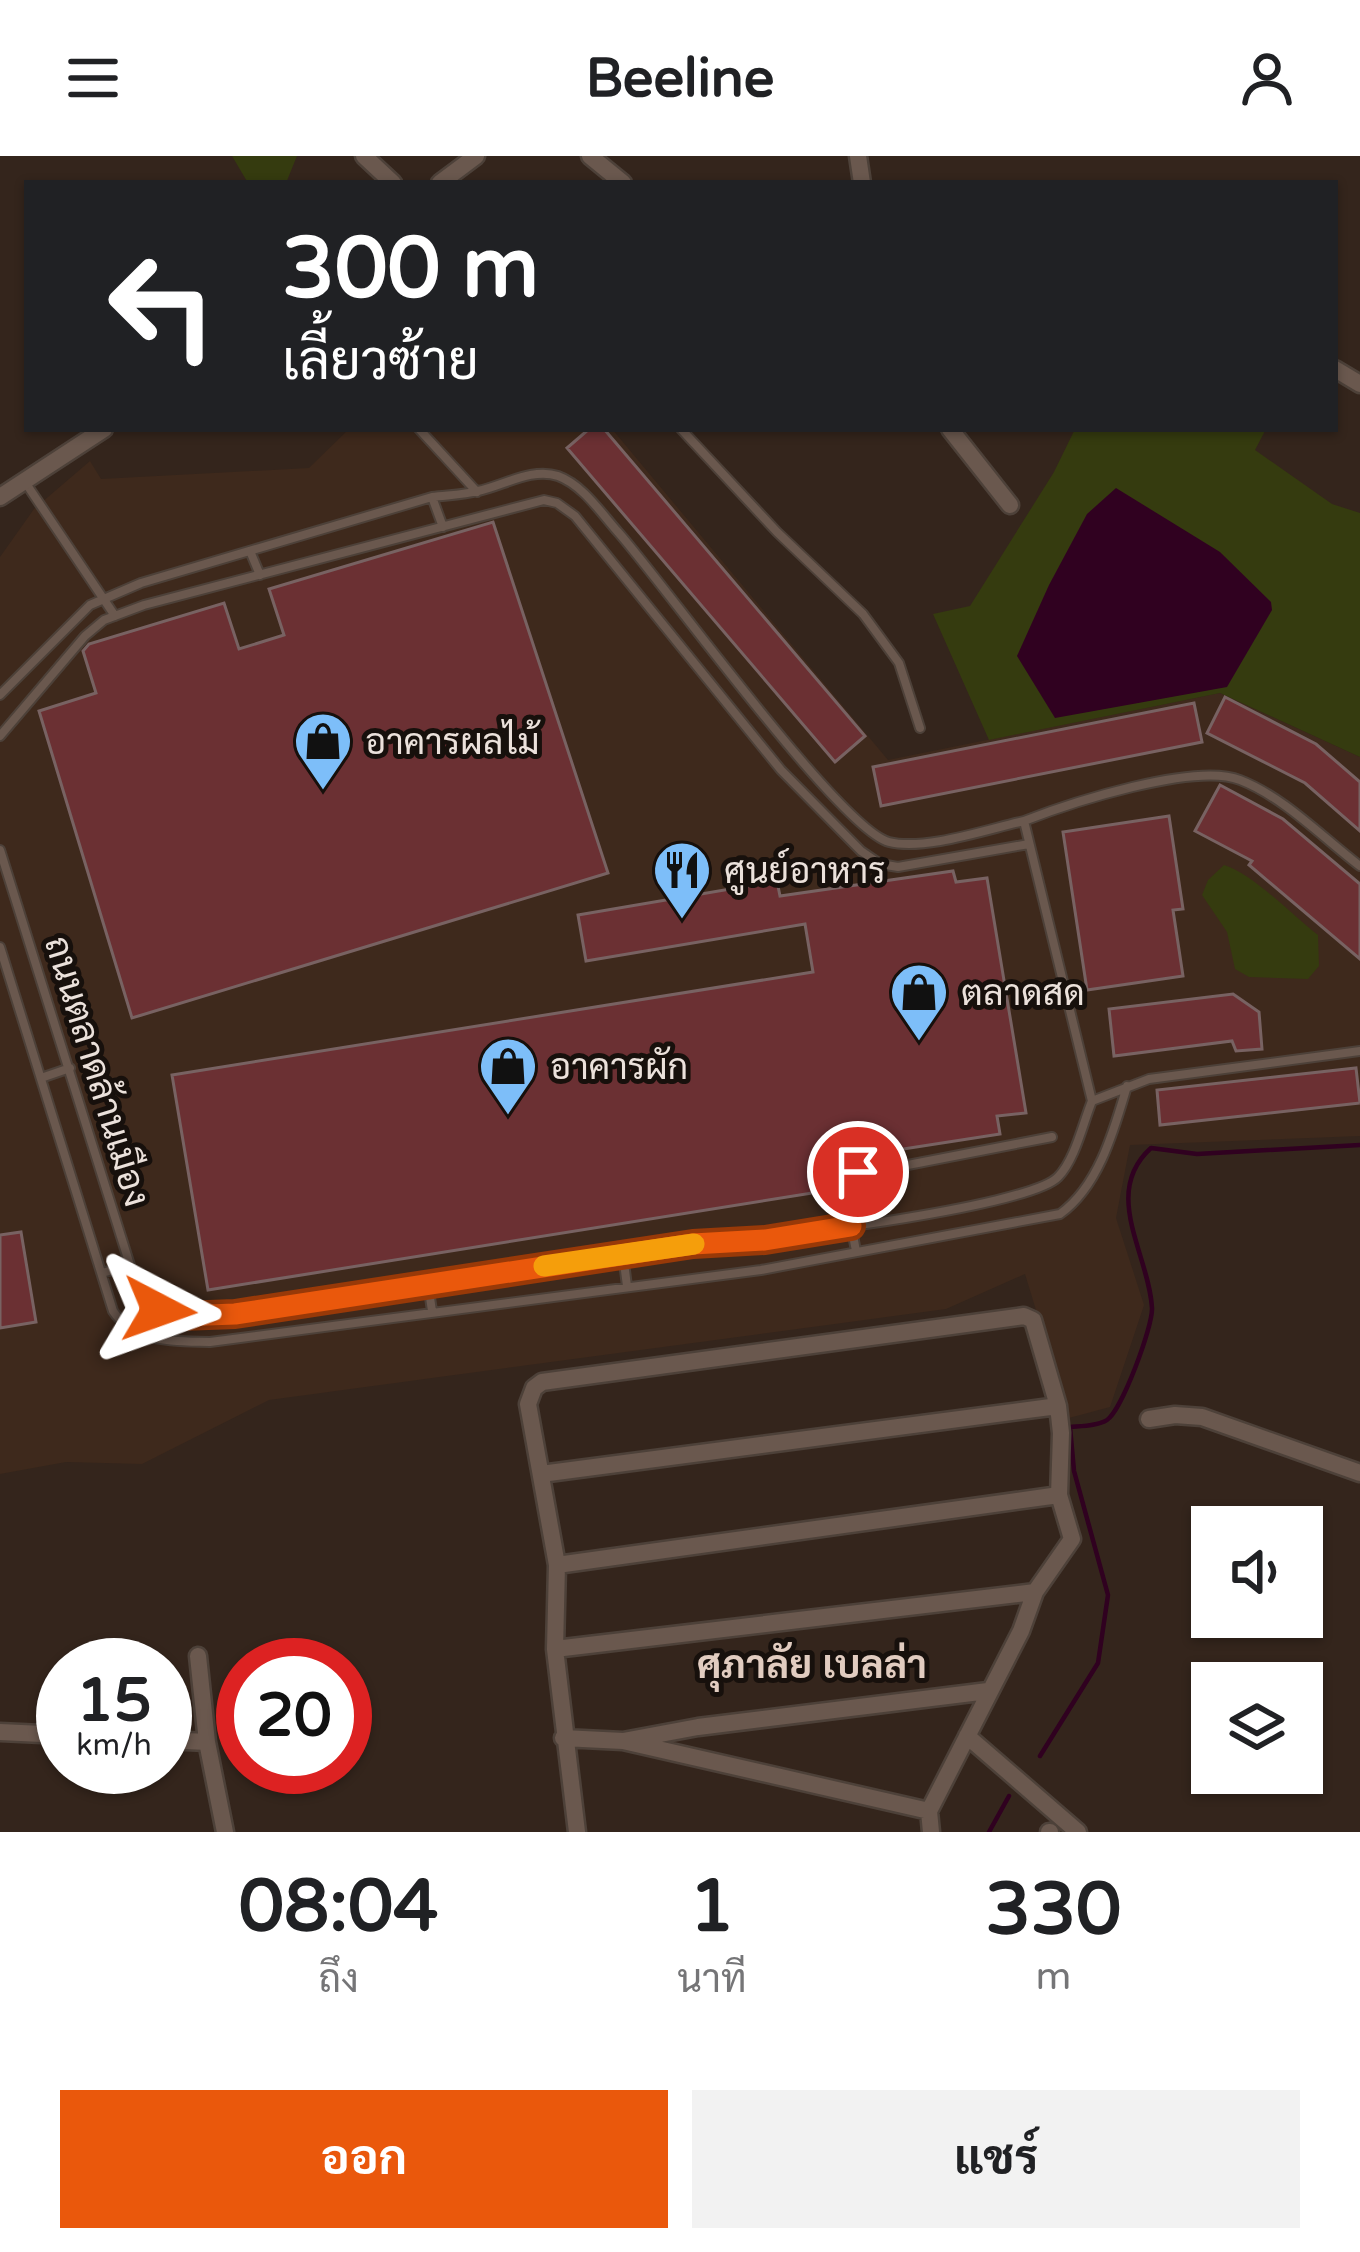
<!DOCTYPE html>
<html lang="th">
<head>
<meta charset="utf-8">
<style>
	body { margin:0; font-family:"Varela Round",Sarabun,sans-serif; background:#f2f2f2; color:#202124; height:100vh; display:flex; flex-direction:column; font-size:45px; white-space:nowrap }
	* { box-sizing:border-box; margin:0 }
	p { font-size:39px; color:#757577 }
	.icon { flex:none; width:66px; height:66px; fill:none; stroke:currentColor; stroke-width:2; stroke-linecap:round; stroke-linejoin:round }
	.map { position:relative; height:1676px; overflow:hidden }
	.sheet { display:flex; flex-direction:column; background:#fff; flex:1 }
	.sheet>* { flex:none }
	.top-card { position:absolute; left:24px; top:24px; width:1314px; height:252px; border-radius:0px; box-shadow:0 3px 9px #0004; background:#202124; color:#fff; overflow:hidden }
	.buttons { position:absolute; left:1191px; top:1350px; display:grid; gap:24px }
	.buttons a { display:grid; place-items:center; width:132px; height:132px; border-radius:0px; background:#fff; box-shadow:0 3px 9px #0004; font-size:60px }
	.speed { position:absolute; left:36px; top:1482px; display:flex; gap:24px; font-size:60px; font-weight:700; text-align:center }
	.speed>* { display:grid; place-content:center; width:156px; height:156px; border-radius:50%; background:#fff; box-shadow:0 3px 9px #0004; line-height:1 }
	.speed small { font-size:30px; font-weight:400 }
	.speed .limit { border:18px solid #d22; background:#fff; color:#111 }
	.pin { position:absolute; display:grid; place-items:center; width:102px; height:102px; color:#fff; margin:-51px; border:6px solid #fff; border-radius:50%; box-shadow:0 3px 12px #0007 }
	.me { position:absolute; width:132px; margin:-66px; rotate:94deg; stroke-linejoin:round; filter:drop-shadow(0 0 9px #0008) }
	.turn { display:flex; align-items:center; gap:42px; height:252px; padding:0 60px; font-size:54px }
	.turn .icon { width:156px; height:156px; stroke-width:2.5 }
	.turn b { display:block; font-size:84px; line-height:102px }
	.eta { display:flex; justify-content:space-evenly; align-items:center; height:204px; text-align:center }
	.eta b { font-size:72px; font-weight:700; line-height:84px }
	.button { display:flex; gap:24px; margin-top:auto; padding:24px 60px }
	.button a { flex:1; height:138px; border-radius:0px; background:#ea580c; color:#fff; font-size:48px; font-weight:700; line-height:138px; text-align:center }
	.button a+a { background:#f2f2f2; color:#202124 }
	header { display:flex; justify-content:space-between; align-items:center; height:156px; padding:0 60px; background:#fff; font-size:54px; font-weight:700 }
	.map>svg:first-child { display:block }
	.built { fill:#3e291c }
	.green { fill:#353b0f }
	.water { fill:#300120 }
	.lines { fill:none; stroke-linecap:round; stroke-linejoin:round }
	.stream { stroke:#300120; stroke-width:4.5 }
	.building { fill:#6b3033; stroke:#786262; stroke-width:3 }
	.service-casing { stroke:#4d4139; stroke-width:12 }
	.minor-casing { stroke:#4d4139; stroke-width:21 }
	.service { stroke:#6a584e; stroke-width:8 }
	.minor { stroke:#6a584e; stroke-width:16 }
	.route-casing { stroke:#983908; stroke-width:30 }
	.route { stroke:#ea580c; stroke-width:21 }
	.slow { stroke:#f59e0b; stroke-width:21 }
	.labels { text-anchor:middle; stroke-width:10; stroke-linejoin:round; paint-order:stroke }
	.poi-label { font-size:36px; fill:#ebe1db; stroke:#17100c; text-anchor:start }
	.street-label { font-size:36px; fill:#ebe1db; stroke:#17100c }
	.neighbourhood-label { font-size:39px; font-weight:bold; fill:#e1ccc0; stroke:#17100c }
</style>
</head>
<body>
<header><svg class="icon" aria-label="menu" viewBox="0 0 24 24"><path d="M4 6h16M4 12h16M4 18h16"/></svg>Beeline<svg class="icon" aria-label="person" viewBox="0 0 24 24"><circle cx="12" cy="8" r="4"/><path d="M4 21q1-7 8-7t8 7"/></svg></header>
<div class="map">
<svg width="1360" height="1676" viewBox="0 0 1360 1676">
	<rect width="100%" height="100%" fill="#34251c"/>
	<path class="built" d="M349,273H612L888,604L1220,537L1360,601V980L1130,989L1116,1062L1144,1149L1110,1251L1069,1262L1025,1118L946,1153L269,1244L142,1308L66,1306L0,1318V401L34,353L90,305L101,323L309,312Z"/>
	<path class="green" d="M232,0H297L286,27H248Z
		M1075,273H1266L1255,294L1332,348L1360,357V601L1220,537L989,584L933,458L970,450L1054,316Z
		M1224,709C1253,718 1291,758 1318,779L1319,810L1308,823L1249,821L1235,813L1227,776L1202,739L1208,724Z"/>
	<path class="water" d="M1116,332L1220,396L1271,446L1272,454L1227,531L1055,562L1017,500L1049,429L1087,358Z"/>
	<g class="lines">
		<path class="stream" d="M1040,1600L1098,1507L1108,1439L1074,1315L1070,1271C1081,1270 1098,1270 1107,1264C1122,1254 1153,1170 1152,1152C1149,1098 1101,1037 1151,992L1197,998L1360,989
			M989,1676L1009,1640"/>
	</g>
	<path class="building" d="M589,273H604L865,580L835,606L567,292Z
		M493,366L608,717L132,862L39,555L96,537L83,495L89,488L224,447L239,493L284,479L269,433Z
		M1225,541L1316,588L1360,626V675L1305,627L1207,577Z
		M1194,547L1202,586L881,650L873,611Z
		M1220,629L1283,663L1360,728V803L1249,709L1252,705L1195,675Z
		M1169,660L1183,753L1173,754L1183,820L1087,834L1063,676Z
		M953,715L956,726L987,722L1026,957L997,960L1000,978L826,1005L831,1034L208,1134L172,919L813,816L805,768L586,805L578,759L777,725L780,740Z
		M1233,838L1259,856L1262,893L1236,895L1232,885L1114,900L1109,853Z
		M1356,912L1360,947L1160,969L1157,934Z
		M21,1076L36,1166L0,1172V1079Z"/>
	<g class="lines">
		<g class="service-casing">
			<path id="service" d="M419,273L477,336
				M681,273L777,376L863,458L899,507L920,572
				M25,326L115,460
				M432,341L443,371
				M250,395L260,419
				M0,539L90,449L141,427L432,341C447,339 463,339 478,335C503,330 532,311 558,320C583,329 601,357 618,376C665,429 840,673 889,686C925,695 988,673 1024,665
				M0,580L85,480L104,464L144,449L544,344L557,347L575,360L781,614L861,695L880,708L898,711L1029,688
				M0,694L134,1122C157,1168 189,1159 235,1158L693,1088C748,1086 1028,1052 1058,1021C1075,1004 1083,967 1092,945
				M1360,710C1323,682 1284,641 1240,624C1195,606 1070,647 1024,665L1092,945L1149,923L1360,895
				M0,791L113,1155C135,1188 175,1185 210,1186L761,1114L1060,1058C1099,1030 1114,974 1127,930
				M41,922L70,912
				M856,1095L844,1032L851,1020L1052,981
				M623,1099L627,1130
				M102,1117L130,1109
				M428,1128L432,1155"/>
		</g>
		<g class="minor-casing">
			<path id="minor" d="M364,0L393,27
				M590,0L623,27
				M858,0L862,27
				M440,27L476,0
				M1335,213L1360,228
				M950,273L1010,349
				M0,341L104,273
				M1149,1263L1175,1259L1202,1261L1360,1317
				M541,1318L1058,1250L1061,1277L1059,1339
				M557,1409L1059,1339L1072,1383L1035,1436
				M555,1493L1035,1436L1021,1475L929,1655L623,1585
				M198,1500L207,1586L225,1676
				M0,1576L63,1579
				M967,1580L1078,1676
				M563,1582L623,1585L698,1571L988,1535
				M165,1584L207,1586
				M929,1655L931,1676
				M577,1676L555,1493L557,1409L528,1248L534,1232L542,1226L1024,1160L1033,1164L1058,1250
				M1049,1676H1050"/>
		</g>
		<use href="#service" class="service"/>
		<use href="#minor" class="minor"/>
	</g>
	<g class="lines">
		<g class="route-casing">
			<path id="route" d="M159,1154L181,1160L235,1158L693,1088L765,1084L851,1070C847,1051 836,1026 858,1016"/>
		</g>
		<use href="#route" class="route"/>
		<path class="slow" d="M544,1110L694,1088"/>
	</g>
	<defs>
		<g id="shop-pin" transform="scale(3)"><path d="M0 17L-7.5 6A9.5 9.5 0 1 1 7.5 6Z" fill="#7dbef9" stroke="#17100c"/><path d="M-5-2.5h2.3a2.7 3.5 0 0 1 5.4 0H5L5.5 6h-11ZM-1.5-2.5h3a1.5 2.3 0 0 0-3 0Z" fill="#111"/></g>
		<g id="restaurant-pin" transform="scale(3)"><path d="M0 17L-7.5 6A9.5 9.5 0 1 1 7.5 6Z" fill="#7dbef9" stroke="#17100c"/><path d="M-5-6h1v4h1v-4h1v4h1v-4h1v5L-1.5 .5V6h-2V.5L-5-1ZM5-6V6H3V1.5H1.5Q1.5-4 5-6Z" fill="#111"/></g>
	</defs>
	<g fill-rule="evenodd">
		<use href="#shop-pin" x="323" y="585"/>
		<use href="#restaurant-pin" x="682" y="714"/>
		<use href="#shop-pin" x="919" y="836"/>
		<use href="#shop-pin" x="508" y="910"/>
	</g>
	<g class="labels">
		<g class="poi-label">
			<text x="365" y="598">อาคารผลไม้</text>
			<text x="724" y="727">ศูนย์อาหาร</text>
			<text x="961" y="849">ตลาดสด</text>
			<text x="550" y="923">อาคารผัก</text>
		</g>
		<g class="street-label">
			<text transform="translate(98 915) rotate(73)" y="13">ถนนตลาดล้านเมือง</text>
		</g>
		<g class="neighbourhood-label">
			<text x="812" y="1522">ศุภาลัย เบลล่า</text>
		</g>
	</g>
</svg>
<div class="buttons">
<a><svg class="icon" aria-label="sound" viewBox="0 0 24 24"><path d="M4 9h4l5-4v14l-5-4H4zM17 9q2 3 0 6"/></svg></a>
<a><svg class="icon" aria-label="layers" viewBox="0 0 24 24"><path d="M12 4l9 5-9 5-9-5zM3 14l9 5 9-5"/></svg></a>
</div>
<div class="speed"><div>15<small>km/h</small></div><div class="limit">20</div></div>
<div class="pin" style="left:858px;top:1016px;background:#d93025"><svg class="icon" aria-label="arrive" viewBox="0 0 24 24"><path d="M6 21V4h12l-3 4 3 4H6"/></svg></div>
<svg class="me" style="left:159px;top:1154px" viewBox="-20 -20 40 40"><path d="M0-17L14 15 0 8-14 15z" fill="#ea580c" stroke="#fff" stroke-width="4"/></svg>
<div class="top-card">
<div class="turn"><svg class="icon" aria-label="left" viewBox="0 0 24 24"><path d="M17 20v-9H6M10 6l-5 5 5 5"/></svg><div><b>300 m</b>เลี้ยวซ้าย</div></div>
</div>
</div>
<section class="sheet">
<div class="eta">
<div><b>08:04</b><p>ถึง</p></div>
<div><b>1</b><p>นาที</p></div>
<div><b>330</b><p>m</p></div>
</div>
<div class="button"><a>ออก</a><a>แชร์</a></div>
</section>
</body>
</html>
